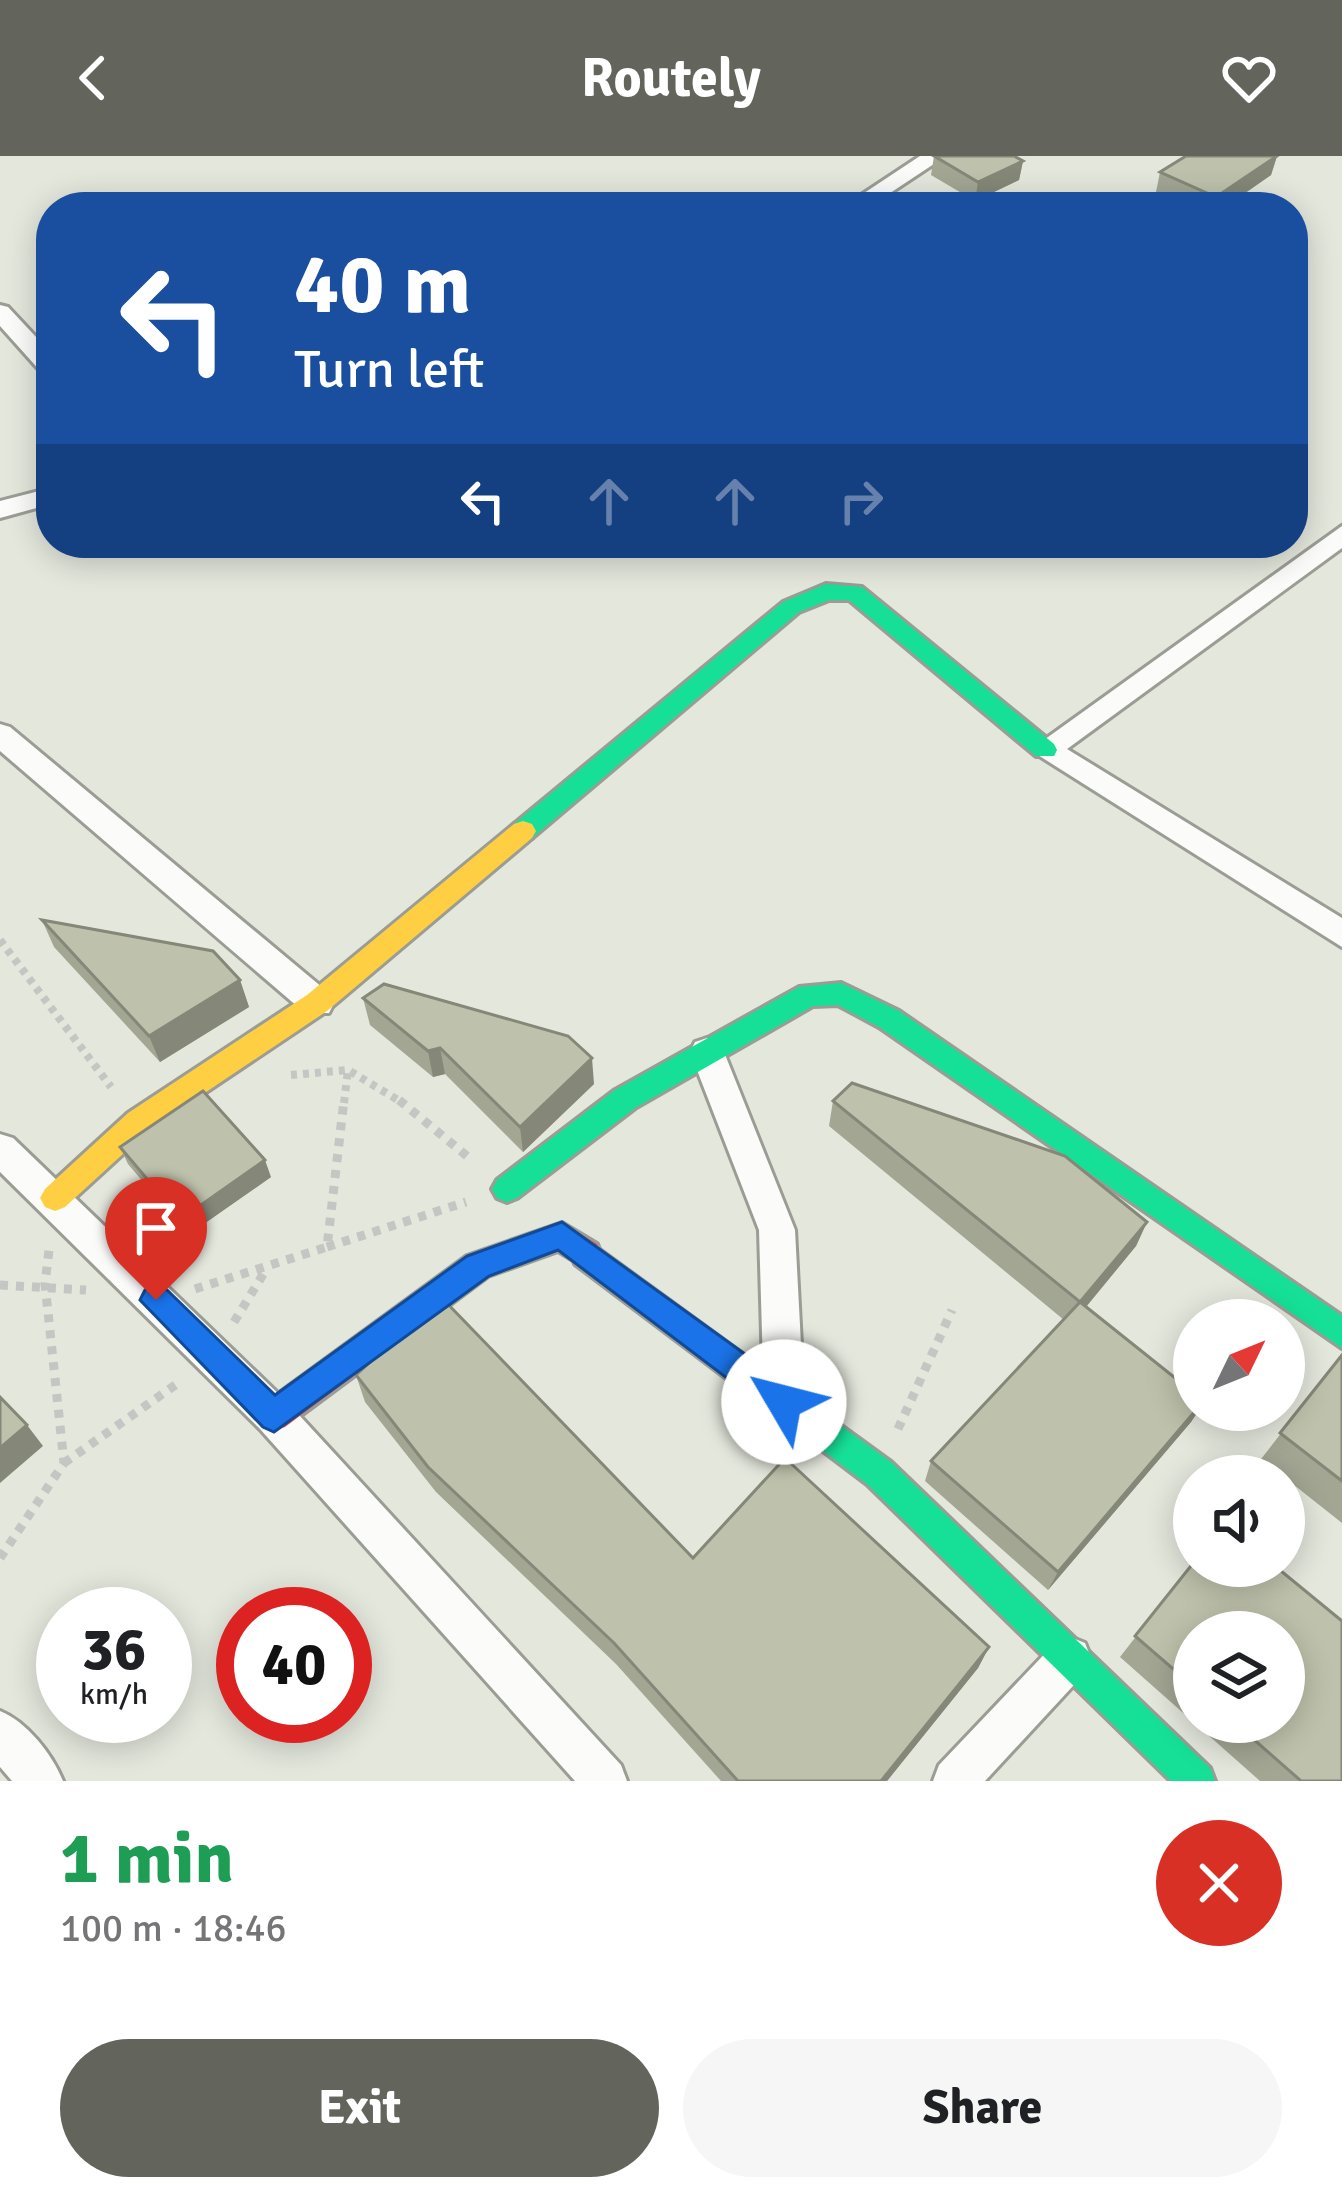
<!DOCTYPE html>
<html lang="en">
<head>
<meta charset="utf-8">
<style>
	body { margin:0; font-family:Signika,sans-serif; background:#f6f6f6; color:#202124; height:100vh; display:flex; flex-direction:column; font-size:45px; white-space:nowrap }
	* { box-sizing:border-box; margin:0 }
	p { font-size:39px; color:#757577 }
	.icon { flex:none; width:66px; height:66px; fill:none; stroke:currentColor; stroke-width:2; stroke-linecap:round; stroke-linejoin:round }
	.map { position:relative; height:1625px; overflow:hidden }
	.panel { display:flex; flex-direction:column; background:#fff; flex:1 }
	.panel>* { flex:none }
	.banner { position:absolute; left:36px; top:36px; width:1272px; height:366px; border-radius:48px; box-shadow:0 6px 30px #0003; background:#1a4fa0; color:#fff; overflow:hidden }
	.needle { width:78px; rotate:47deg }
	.controls { position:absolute; left:1173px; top:1143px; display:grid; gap:24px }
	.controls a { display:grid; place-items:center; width:132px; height:132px; border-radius:50%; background:#fff; box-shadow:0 6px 30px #0003; font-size:60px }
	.speed { position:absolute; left:36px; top:1431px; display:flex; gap:24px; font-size:60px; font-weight:700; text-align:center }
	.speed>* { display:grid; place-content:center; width:156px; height:156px; border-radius:50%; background:#fff; box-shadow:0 6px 30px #0003; line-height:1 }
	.speed small { font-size:30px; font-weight:400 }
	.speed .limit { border:18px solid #d22; background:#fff; color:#111 }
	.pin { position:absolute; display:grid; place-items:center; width:102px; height:102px; color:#fff; margin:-123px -51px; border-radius:50% 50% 50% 0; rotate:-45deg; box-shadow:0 0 12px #0007 }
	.pin .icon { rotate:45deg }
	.me { position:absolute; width:132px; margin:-66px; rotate:307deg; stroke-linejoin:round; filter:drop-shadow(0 0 9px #0008) }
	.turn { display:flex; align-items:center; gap:42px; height:252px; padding:0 60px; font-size:54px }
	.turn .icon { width:156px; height:156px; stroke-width:2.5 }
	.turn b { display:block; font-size:84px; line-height:102px }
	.lanes { display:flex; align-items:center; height:114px; padding:0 60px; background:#0003; justify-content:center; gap:60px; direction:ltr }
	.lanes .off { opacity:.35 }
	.round { display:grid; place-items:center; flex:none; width:126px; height:126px; border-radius:63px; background:#f6f6f6 }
	.overview { display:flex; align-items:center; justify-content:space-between; height:204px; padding:0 60px }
	h1 { font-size:72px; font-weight:800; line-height:90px; color:#1e9e55 }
	.primary-button { display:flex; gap:24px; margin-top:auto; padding:24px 60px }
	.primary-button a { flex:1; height:138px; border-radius:72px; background:#63655d; color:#fff; font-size:48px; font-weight:800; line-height:138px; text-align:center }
	.primary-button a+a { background:#f6f6f6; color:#202124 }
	header { display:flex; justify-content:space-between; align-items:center; height:156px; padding:0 60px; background:#63655d; color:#fff; font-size:54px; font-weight:800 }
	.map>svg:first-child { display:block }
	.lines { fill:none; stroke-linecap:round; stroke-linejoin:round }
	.street-casing { stroke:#9b9d95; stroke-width:6 }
	.fast-casing { stroke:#9b9d95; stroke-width:6 }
	.slow-casing { stroke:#9b9d95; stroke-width:6 }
	.jam-casing { stroke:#9b9d95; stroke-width:6 }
	.path-far1 { stroke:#c5c6c3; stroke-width:8; stroke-dasharray:6 6; stroke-linecap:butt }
	.path { stroke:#c5c6c3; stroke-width:9; stroke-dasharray:8 8; stroke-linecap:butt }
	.street { fill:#fbfbfa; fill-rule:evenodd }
	.fast { fill:#16e098; fill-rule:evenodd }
	.slow { fill:#ffcf43; fill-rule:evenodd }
	.jam { fill:#f24e42; fill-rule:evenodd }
	.wall { fill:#a3a693; fill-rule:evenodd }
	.shaded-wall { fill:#858778 }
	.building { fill:#bec1ab; stroke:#858778; stroke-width:3 }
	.route { fill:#1a73e8; stroke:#114b97; stroke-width:3 }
</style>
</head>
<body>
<header><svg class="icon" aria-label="back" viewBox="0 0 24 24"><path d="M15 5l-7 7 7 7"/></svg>Routely<svg class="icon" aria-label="heart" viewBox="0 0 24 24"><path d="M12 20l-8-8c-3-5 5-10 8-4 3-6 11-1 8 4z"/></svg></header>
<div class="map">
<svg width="1342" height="1625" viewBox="0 0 1342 1625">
	<rect width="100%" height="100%" fill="#e4e7dc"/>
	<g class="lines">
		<g class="street-casing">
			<path id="street" d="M920,0H946L869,51H843Z
				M0,149L8,151L51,197V219L42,217L0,170Z
				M51,332V348L0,362V345Z
				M1342,370V392L1067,593L1342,762V791L1030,594Z
				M237,387H306C292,401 251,401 237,387Z
				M0,568L10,571L329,837L334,847L329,857H305L0,595Z
				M707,882L719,886L724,896L795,1074L804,1246L798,1259L784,1265L770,1259L764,1246L759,1074L690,896L695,886Z
				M0,978L13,982L288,1247L621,1609L627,1625H575L260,1273L0,1016Z
				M1070,1481L1085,1487L1091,1502L1085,1517L985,1625H933L939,1609L1055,1487Z
				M0,1555C27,1566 52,1598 63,1625H12L0,1611Z"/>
		</g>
		<g class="fast-casing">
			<path id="fast" d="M826,428L862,431L1054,588L1057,594L1054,600H1036L849,444H829L799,456L532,682H514L510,675L514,668L783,446Z
				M841,827L899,855L1342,1160V1192L879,871L838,849L813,850L635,952L517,1042L507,1046L497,1042L492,1033L497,1024L615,934L799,831Z
				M586,1084L891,1306L1210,1612L1215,1625H1171L867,1328L575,1108L571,1098L575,1088Z"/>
		</g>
		<g class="slow-casing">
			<path id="slow" d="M523,665L532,668L536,675L532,682L327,855L148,975L65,1051L55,1055L45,1051L40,1042L45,1033L128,957L307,839L514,668Z"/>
		</g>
		<g class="jam-casing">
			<path id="jam" d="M562,1067L597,1088L601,1098L597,1108L586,1112L558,1095L488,1120L285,1271L274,1275L263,1271L258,1260L263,1249L467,1100Z"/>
		</g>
		<path class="path-far1" d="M0,784L111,931
			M291,919L348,914L403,947
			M344,947L348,914"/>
		<path class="path" d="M399,944L473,1005
			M327,1091L466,1046
			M0,1129L86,1134
			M195,1133L327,1091L344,944
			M234,1166L267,1112
			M898,1273L952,1154
			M64,1307L181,1225
			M0,1402L64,1307L45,1128L49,1094"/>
		<use href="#street" class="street"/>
		<use href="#fast" class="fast"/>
		<use href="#slow" class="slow"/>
		<use href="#jam" class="jam"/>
	</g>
	<path class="wall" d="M934,0L1023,5L1019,24L975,45L931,19Z
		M1277,0L1271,19L1225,51H1190L1156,36L1160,16Z
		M42,764L240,824L249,851L160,906L54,791Z
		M363,842L594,928L523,996L445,918L433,921L370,869Z
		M833,945L1147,1066L1136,1090L1086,1151L1194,1254H1199L1191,1266L1048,1434L925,1325L931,1305L1064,1164L829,970Z
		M120,991L271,1021L188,1079L128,1008Z
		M1342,1199V1367L1261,1303Z
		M356,1219L693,1402L989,1491L978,1512L887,1625H721L616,1508L436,1336L365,1246Z
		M1194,1406V1410H1275L1342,1465V1625H1260L1120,1501ZM1194,1476H1284V1566H1194Z"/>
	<path class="shaded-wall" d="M1277,0L1271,19L1225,51H1214L1216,41Z
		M1023,5L1019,24L975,45L978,26Z
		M240,824L249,851L160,906L149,880Z
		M440,892L445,918L433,921L428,895Z
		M592,902L594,928L523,996L520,971Z
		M265,1004L271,1021L188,1079L181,1063Z
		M1147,1066L1136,1090L1071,1169L1080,1146Z
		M1196,1254H1199L1191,1266L1048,1434L1058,1416Z
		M27,1269L43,1290L0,1327V1292Z
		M989,1491L978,1512L887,1625H881Z"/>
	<path class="building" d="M934,0H1014L1023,5L978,26Z
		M1186,0H1277L1216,41L1160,16Z
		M42,764L213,795L240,824L149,880Z
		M384,828L568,880L592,902L520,971L440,892L428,895L363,842Z
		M852,927L1065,1000L1147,1066L1080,1146L833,945Z
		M203,935L265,1004L181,1063L120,991Z
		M441,1141L693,1402L785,1302L989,1491L881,1625H738L614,1487L428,1311L356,1219Z
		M1080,1146L1194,1237V1254H1196L1058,1416L931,1305Z
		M1342,1199V1325L1280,1277Z
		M0,1241L27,1269L0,1292Z
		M1194,1406V1410H1275L1342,1465V1625H1301L1234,1566H1284V1476H1194V1531L1135,1480Z"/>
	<path class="route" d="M562,1066L796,1235L800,1246L796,1257L784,1261L773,1257L558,1094L489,1120L274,1276L263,1271L140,1144L145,1134L156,1130L167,1134L275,1239L467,1100Z"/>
</svg>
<div class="controls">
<a><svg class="needle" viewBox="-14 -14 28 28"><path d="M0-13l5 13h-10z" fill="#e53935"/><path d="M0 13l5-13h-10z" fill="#757577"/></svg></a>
<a><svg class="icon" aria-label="sound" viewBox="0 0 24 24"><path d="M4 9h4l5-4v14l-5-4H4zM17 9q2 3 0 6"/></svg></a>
<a><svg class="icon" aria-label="layers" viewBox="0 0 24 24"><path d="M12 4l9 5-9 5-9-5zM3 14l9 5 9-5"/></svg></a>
</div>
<div class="speed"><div>36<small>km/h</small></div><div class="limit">40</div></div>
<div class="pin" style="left:156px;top:1144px;background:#d93025"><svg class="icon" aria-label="arrive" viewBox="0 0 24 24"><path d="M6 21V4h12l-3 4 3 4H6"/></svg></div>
<svg class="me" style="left:784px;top:1246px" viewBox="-20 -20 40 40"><circle r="19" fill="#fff"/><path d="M0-13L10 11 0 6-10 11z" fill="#1a73e8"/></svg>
<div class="banner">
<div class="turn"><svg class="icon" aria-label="left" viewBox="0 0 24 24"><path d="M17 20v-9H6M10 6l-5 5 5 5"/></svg><div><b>40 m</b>Turn left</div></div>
<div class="lanes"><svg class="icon" aria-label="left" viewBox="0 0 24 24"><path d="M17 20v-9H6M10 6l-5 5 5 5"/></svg><svg class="icon off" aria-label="ahead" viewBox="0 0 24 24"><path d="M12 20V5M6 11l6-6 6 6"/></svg><svg class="icon off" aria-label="ahead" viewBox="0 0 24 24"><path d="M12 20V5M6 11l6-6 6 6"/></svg><svg class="icon off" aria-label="right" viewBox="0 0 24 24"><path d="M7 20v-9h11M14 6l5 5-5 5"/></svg></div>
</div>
</div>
<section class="panel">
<div class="overview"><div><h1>1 min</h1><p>100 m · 18:46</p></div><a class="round" style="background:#d93025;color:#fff"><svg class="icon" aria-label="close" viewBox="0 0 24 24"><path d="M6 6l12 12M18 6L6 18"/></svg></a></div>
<div class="primary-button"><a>Exit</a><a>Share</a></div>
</section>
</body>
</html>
